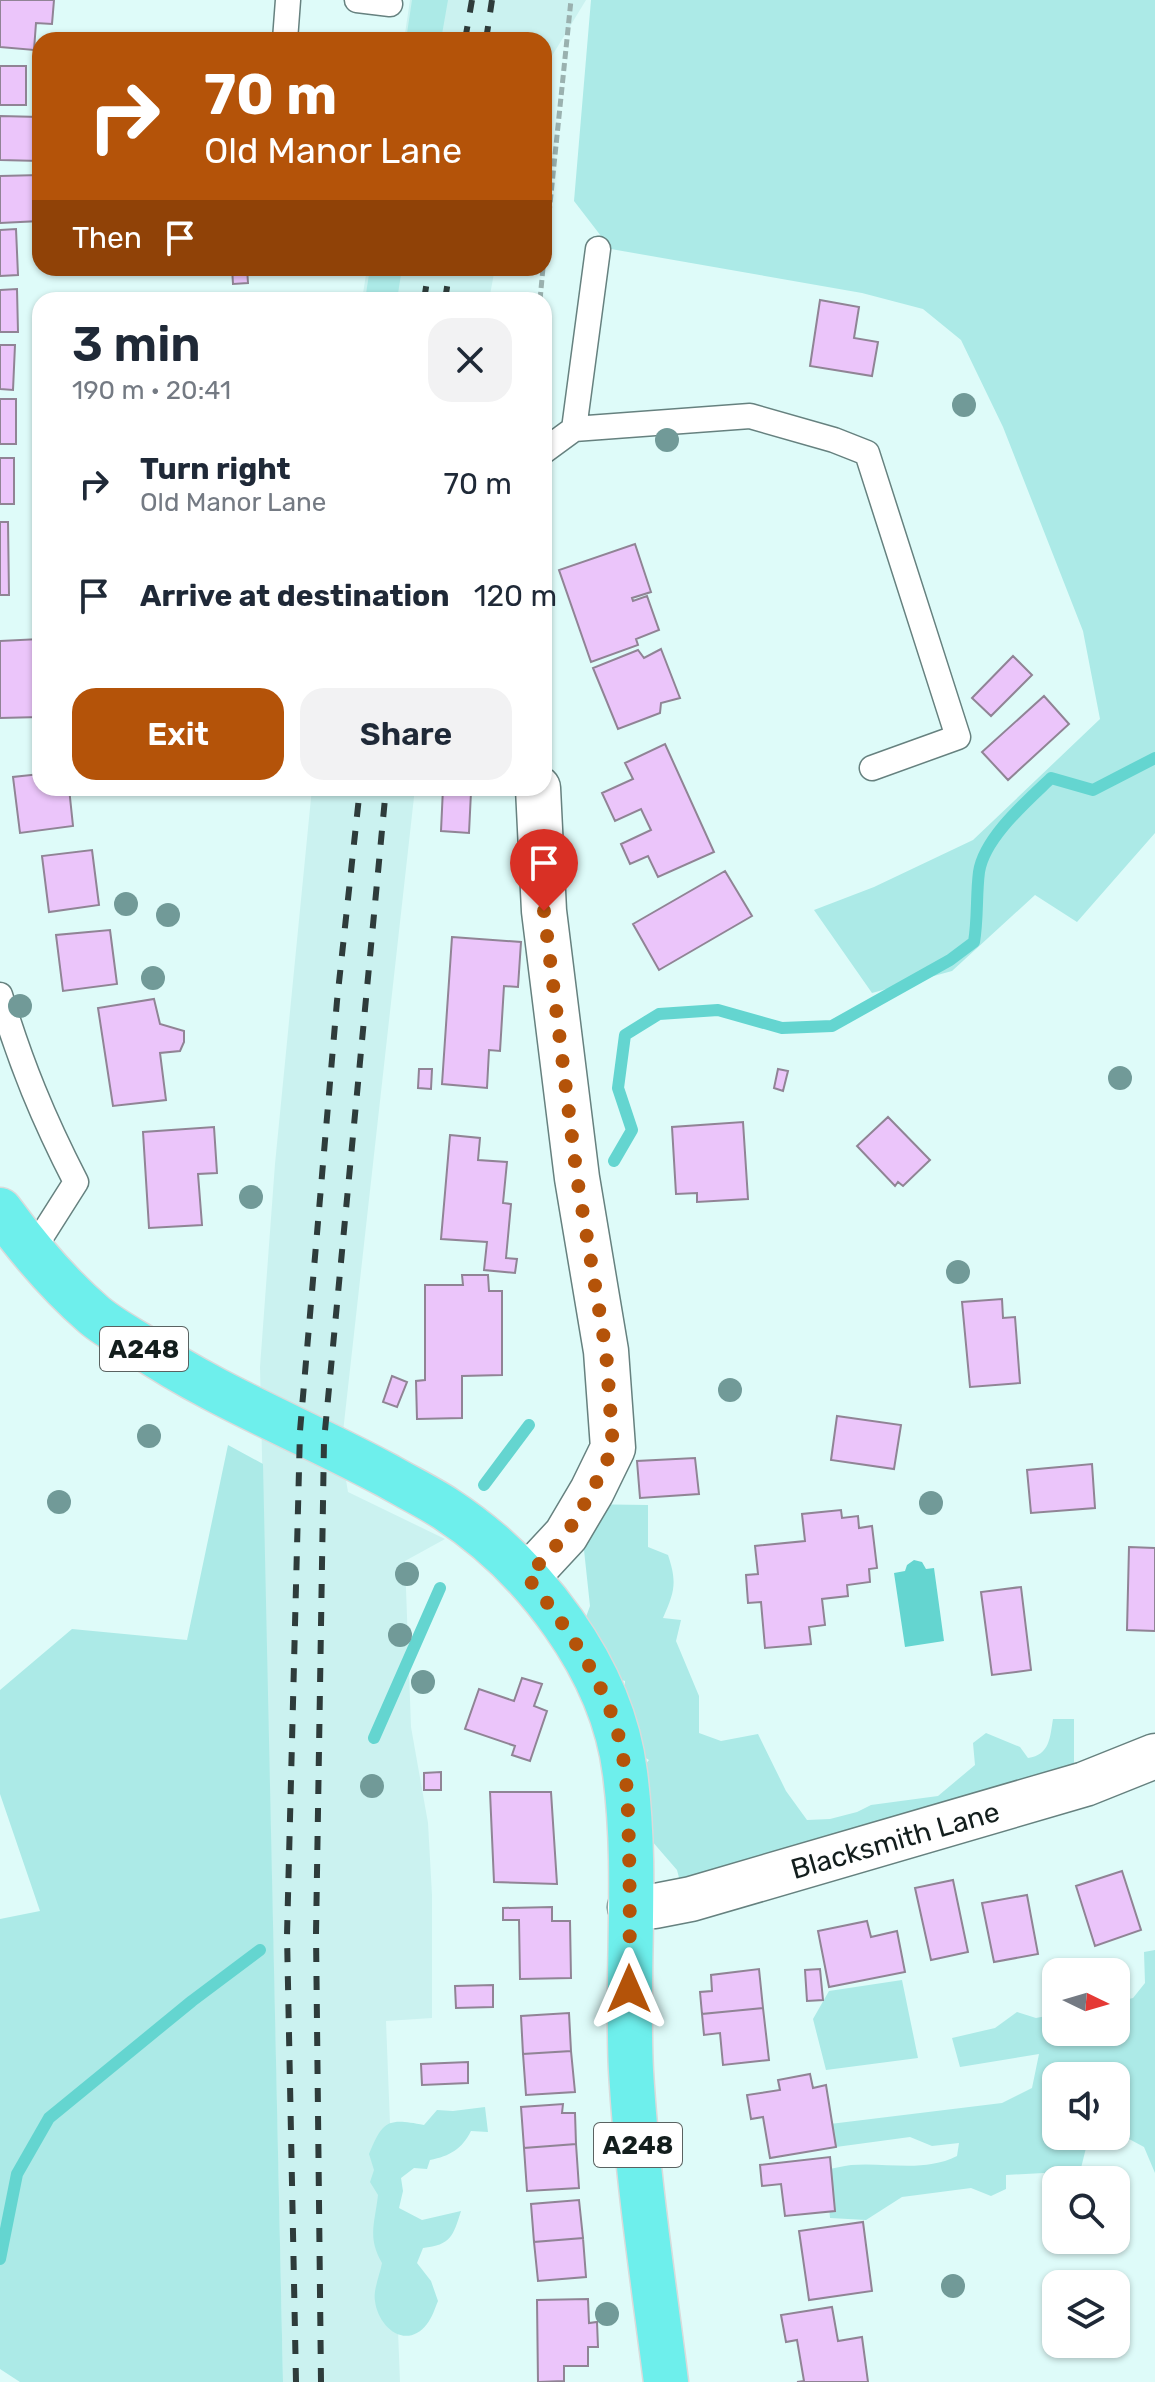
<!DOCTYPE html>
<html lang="en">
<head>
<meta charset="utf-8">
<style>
	body { margin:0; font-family:Rubik,sans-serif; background:#f2f2f3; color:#1f2937; height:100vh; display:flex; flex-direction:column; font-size:30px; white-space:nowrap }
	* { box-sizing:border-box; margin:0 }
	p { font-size:26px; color:#747a83 }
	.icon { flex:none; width:44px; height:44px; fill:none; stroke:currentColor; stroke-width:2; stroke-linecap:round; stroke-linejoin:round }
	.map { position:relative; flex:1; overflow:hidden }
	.sheet { position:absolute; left:32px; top:292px; width:520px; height:504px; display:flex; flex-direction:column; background:#fff; border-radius:24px; box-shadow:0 2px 6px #0004 }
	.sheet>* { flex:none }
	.hud { position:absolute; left:32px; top:32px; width:520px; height:244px; border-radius:24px; box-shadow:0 2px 6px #0004; background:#b45309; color:#fff; overflow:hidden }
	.needle { width:52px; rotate:95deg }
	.controls { position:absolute; left:1042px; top:1958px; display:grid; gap:16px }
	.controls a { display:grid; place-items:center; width:88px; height:88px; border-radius:16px; background:#fff; box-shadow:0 2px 6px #0004; font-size:40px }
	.pin { position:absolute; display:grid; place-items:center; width:68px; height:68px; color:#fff; margin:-82px -34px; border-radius:50% 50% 50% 0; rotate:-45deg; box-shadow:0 0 8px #0007 }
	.pin .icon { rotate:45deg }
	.me { position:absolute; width:88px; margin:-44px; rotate:0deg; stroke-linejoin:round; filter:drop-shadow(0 0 6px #0008) }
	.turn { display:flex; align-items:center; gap:28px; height:168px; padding:0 40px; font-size:36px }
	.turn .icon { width:104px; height:104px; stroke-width:2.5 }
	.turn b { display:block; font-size:56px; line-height:68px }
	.then { display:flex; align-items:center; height:76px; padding:0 40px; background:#0003; gap:16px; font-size:30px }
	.round { display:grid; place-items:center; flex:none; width:84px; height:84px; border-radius:24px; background:#f2f2f3 }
	.head { display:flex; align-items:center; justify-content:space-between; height:136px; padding:0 40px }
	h1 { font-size:48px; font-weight:600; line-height:60px }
	.action { display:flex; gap:16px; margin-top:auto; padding:16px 40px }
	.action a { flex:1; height:92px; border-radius:24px; background:#b45309; color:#fff; font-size:32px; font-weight:600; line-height:92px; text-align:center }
	.action a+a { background:#f2f2f3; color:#1f2937 }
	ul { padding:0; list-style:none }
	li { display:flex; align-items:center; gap:24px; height:112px; padding:0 40px }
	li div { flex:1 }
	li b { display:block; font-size:30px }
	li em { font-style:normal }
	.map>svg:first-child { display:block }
	.built { fill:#cbf2f0 }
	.green { fill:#aceae7 }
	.water { fill:#64d5d0 }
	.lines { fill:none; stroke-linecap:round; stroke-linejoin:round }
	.stream { stroke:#64d5d0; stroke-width:12 }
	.building { fill:#ebc5fa; stroke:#908495; stroke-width:2 }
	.lane-casing { stroke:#66817f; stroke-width:27 }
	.street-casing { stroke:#66817f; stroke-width:47 }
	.primary-casing { stroke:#d9dbdb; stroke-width:47 }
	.path { stroke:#9ab1af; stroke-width:5; stroke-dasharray:8 4; stroke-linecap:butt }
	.lane { stroke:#fff; stroke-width:24 }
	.street { stroke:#fff; stroke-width:44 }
	.primary { stroke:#6eefec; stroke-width:44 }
	.rail { stroke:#2e3c3b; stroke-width:6; stroke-dasharray:14 14; stroke-linecap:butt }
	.tree { fill:#719a98 }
	.route { stroke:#b45309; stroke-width:14; stroke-dasharray:0 25.2 }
	.labels { text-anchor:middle; stroke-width:7; stroke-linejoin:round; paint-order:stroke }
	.shield { fill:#fff; stroke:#5a6261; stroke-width:2 }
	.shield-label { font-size:26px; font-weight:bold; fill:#131e1d }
	.street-label { font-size:28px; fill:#131e1d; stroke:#fff }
</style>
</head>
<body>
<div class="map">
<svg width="1155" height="2382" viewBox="0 0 1155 2382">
	<rect width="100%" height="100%" fill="#defbf9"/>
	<path class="built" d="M410,0H586L544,69V40H404Z
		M367,268H495L489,300H362Z
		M312,788H415L341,1450L348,1492L445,1539L405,1561L411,1727L428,1823L432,1895V2018L386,2021L400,2382H283L260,1367L275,1164Z"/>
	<path class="green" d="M412,0H448L441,40H406Z
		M591,0H1155V833L1077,922L1035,895L952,971L872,993L814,910L874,887L973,840L1100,719L1083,631L1003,427L961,340L923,309L862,293L611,249L574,201Z
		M370,268H402L397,300H365Z
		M228,1445L263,1464L283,2382H20L0,2369V1919L40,1911L0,1794V1690L72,1629L187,1640Z
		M576,1504L648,1505V1547L668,1555C677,1582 675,1591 663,1618L681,1620L676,1641L699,1696V1733L721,1741L758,1734L786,1791L807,1820L830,1819L857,1812L871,1805L938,1796L975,1765L973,1743L986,1733L1020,1747L1028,1758C1050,1755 1050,1737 1053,1719H1074V1773L682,1889L677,1870L651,1840L639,1772L649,1760L634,1751L624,1695L625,1681L601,1674L587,1638L586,1617L590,1606L584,1550L568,1539Z
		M1155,1950V2173L1144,2147L1116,2132V2076H1056V2136H1089L1078,2180H1056V2186L1044,2173L1006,2175V2189L991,2196L971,2188L902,2197L866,2220L830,2218L826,2170C834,2168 843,2166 851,2165C887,2162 923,2173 957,2156L959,2143L932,2146L910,2137L836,2147L830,2124L1002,2103L1032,2088L1039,2054L960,2067L952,2038L995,2028L1017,2012L1036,2018L1056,2014V2032H1116V2002L1133,1998L1145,1983L1144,1952Z
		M902,1980L918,2058L826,2070L813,2019L829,1991Z
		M485,2107L488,2132L471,2131C462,2149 450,2156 430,2160L427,2169L414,2168L401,2178L403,2191L399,2208L422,2220L461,2211C453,2236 451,2245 423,2248L417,2263L431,2281L438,2301C435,2308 432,2318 427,2324C406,2351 378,2327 375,2301C373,2290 380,2274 382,2263C367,2237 375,2223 378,2195L370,2182L374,2170L369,2154C383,2120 388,2118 424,2125L437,2110L453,2111Z"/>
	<path class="water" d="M914,1560L922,1562L926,1569L934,1568L944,1641L905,1647L894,1573L905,1571L907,1565Z"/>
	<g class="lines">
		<path class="stream" d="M614,1161L632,1130L618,1088L625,1035L659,1014L718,1010L782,1028L832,1026L950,960L974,942C978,919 976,895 979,872C984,838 1027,801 1051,778L1093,790L1155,758
			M484,1485L529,1425
			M374,1738L440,1588
			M0,2259L17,2174L49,2118L192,2001L260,1950"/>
	</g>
	<path class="building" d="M0,0H54L52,24L36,23L34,50L0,47Z
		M0,66H26V105H0Z
		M0,116L40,117V161L0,160Z
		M40,175V221L0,223V176Z
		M16,229L18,275L0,276V230Z
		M232,268H247L248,283L233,284Z
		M17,289L18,332H0V290Z
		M820,300L859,307L854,338L878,342L872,376L810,366Z
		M0,345H15L13,390L0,389Z
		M0,399H16V444H0Z
		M0,458H14V504H0Z
		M0,522H8L9,595H0Z
		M635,544L651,592L632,598L633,601L647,596L659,630L636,639L638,645L591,662L559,570Z
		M40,639V717L0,718V641Z
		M661,649L680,698L661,703L660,713L618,729L593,668L638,650L644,658Z
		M1013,656L1032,675L991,716L972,698Z
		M1044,696L1069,724L1008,780L982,752Z
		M665,744L714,852L658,877L648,856L630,864L621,844L651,830L641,809L615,821L602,793L633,779L625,763Z
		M40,774V788H69L73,826L20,833L13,777Z
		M443,788H507V795L471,792L469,833L441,831Z
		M92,850L99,905L49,912L42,856Z
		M725,871L752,916L659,970L633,924Z
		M110,930L117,984L63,991L56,935Z
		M452,937L521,942L518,987L504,986L500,1051L489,1050L487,1088L442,1084Z
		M154,999L160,1024L184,1031V1042L180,1051L160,1053L166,1100L113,1106L98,1008Z
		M419,1069H432L431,1089L418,1088Z
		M778,1069L788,1071L783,1091L774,1088Z
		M888,1117L930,1160L903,1186L898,1182L895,1186L857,1146Z
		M743,1122L748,1199L697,1202V1193L676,1194L672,1127Z
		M214,1127L217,1173L198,1174L202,1225L149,1228L143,1132Z
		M450,1135L480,1138L478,1160L507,1162L503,1203L511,1204L506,1258L517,1259L515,1273L484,1270L487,1242L441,1239Z
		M462,1275H488L489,1291H502V1375L462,1376V1418L417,1419L416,1381L425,1380V1285H463Z
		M1002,1299L1003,1318L1015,1317L1020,1383L970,1387L962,1302Z
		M392,1376L407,1382L397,1407L383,1402Z
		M837,1416L901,1425L894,1469L831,1460Z
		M695,1458L699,1494L640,1498L637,1461Z
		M1092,1464L1095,1508L1031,1513L1027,1470Z
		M841,1510L842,1518L858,1516L859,1528L872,1526L877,1568L869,1569L870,1582L847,1585L848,1596L822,1599L825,1625L809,1627L811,1644L765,1648L761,1602L748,1603L746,1575L758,1574L755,1546L805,1541L802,1514Z
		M1129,1547L1155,1548V1631L1127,1630Z
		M1021,1587L1031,1670L992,1675L981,1592Z
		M522,1678L542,1684L534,1706L547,1711L530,1761L512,1755L515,1746L465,1729L479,1689L514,1701Z
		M441,1772V1790H424V1773Z
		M490,1792H551L557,1884L494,1882Z
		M1122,1871L1141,1930L1095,1946L1076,1886Z
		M953,1880L968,1952L931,1960L915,1888Z
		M1027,1895L1038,1954L994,1962L982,1903Z
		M552,1907V1921H570L571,1978L520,1979L519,1920H503V1908Z
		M867,1921L871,1937L897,1931L905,1972L829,1987L818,1931Z
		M759,1969L763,2008L702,2014L700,1992L712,1991L711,1975Z
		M820,1969L823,2000L807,2001L805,1970Z
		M493,1985V2007L456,2008L455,1986Z
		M763,2008L769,2060L723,2065L720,2033L704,2035L702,2014Z
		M569,2013L571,2051L523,2054L521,2016Z
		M571,2051L575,2092L526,2095L523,2054Z
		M468,2062V2083L422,2085L421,2064Z
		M810,2074L813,2088L826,2085L836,2147L770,2158L763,2117L751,2119L747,2095L780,2090L778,2080Z
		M563,2104L562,2113H575L576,2144L524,2148L521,2107Z
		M576,2144L579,2188L527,2191L524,2148Z
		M830,2157L835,2211L785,2216L781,2184L762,2186L760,2165Z
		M579,2200L583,2238L534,2242L531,2204Z
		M863,2222L872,2291L809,2300L799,2231Z
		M583,2238L586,2277L538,2281L534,2242Z
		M588,2299L589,2323L597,2322L598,2347H588V2366H564V2381L538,2382L537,2300Z
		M832,2307L838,2341L862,2337L868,2382H797L804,2381L797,2340L786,2342L781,2315Z"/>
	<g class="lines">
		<g class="lane-casing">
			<path id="lane" d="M357,0L390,4
				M285,40L288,0
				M574,429L598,249
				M544,451L574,429L750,416L834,440L867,453L958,737L872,768
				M0,995C21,1064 43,1118 76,1182L31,1253"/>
		</g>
		<g class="street-casing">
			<path id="street" d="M527,1577L566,1535L592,1491L613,1448L606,1351L577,1178L544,911L538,788
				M630,1907L655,1906L691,1899L1085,1784L1155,1756"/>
		</g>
		<g class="primary-casing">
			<path id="primary" d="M0,1210C28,1248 58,1284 94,1315C107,1326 123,1335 138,1344C216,1397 305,1431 388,1476C407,1487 428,1497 446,1509C533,1566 612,1668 625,1773C638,1871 626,1972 631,2071C637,2175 653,2279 666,2382"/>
		</g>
		<path class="path" d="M544,262L571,0
			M540,300L543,268"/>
		<use href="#lane" class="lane"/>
		<use href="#street" class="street"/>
		<use href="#primary" class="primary"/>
		<path class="rail" d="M465,40L472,0
			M486,40L492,0
			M424,300L429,268
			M445,300L450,268
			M296,2382L287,1935L300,1431L337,1001L360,788
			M321,2382L316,1934L324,1441L386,788"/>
	</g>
	<g class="tree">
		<circle cx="964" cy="405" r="12"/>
		<circle cx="667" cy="440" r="12"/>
		<circle cx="126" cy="904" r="12"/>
		<circle cx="168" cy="915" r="12"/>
		<circle cx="153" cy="978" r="12"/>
		<circle cx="20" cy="1006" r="12"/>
		<circle cx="1120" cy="1078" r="12"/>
		<circle cx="251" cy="1197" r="12"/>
		<circle cx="958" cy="1272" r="12"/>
		<circle cx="730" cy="1390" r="12"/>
		<circle cx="149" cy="1436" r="12"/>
		<circle cx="59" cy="1502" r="12"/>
		<circle cx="931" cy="1503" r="12"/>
		<circle cx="407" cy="1574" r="12"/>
		<circle cx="400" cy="1635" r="12"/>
		<circle cx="423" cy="1682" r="12"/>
		<circle cx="372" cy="1786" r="12"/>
		<circle cx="953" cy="2286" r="12"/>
		<circle cx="607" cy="2314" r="12"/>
	</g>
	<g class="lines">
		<path class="route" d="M544,911L577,1178L606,1351L613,1448L592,1491L566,1535L527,1577C564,1623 602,1676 618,1734C628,1771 628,1811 629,1849C630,1896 630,1943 629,1989"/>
	</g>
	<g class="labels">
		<g class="shield">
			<rect x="100" y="1327" width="88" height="44" rx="6"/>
			<rect x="594" y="2123" width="88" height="44" rx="6"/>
		</g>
		<g class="shield-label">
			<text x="144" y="1358">A248</text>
			<text x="638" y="2154">A248</text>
		</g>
		<g class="street-label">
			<text transform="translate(895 1840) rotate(-16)" y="10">Blacksmith Lane</text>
		</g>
	</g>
</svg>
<div class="controls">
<a><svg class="needle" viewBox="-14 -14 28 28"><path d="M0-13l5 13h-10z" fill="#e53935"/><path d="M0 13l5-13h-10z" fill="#747a83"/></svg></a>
<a><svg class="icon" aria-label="sound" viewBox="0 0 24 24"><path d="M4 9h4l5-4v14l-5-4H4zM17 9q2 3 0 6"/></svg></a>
<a><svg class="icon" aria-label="search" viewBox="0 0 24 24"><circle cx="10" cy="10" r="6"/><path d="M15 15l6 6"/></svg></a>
<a><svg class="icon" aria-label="layers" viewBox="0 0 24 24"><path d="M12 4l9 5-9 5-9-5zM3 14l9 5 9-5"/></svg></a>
</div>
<div class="pin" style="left:544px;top:911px;background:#d93025"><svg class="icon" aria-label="arrive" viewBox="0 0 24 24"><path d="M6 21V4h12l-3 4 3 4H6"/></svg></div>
<svg class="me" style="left:629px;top:1989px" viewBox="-20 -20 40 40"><path d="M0-17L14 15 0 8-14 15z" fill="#b45309" stroke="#fff" stroke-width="4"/></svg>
<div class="hud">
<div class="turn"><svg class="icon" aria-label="right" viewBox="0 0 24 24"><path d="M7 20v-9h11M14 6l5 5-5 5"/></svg><div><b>70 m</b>Old Manor Lane</div></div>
<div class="then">Then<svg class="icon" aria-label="arrive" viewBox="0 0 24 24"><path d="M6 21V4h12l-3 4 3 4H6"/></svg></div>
</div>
<section class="sheet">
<div class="head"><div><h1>3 min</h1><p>190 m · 20:41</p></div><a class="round"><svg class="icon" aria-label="close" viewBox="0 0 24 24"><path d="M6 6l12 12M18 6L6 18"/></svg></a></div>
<ul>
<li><svg class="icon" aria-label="right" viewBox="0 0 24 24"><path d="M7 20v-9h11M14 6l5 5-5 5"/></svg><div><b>Turn right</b><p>Old Manor Lane</p></div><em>70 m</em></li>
<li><svg class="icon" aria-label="arrive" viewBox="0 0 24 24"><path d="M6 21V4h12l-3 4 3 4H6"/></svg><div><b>Arrive at destination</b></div><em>120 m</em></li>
</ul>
<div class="action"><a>Exit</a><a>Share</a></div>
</section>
</div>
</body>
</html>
